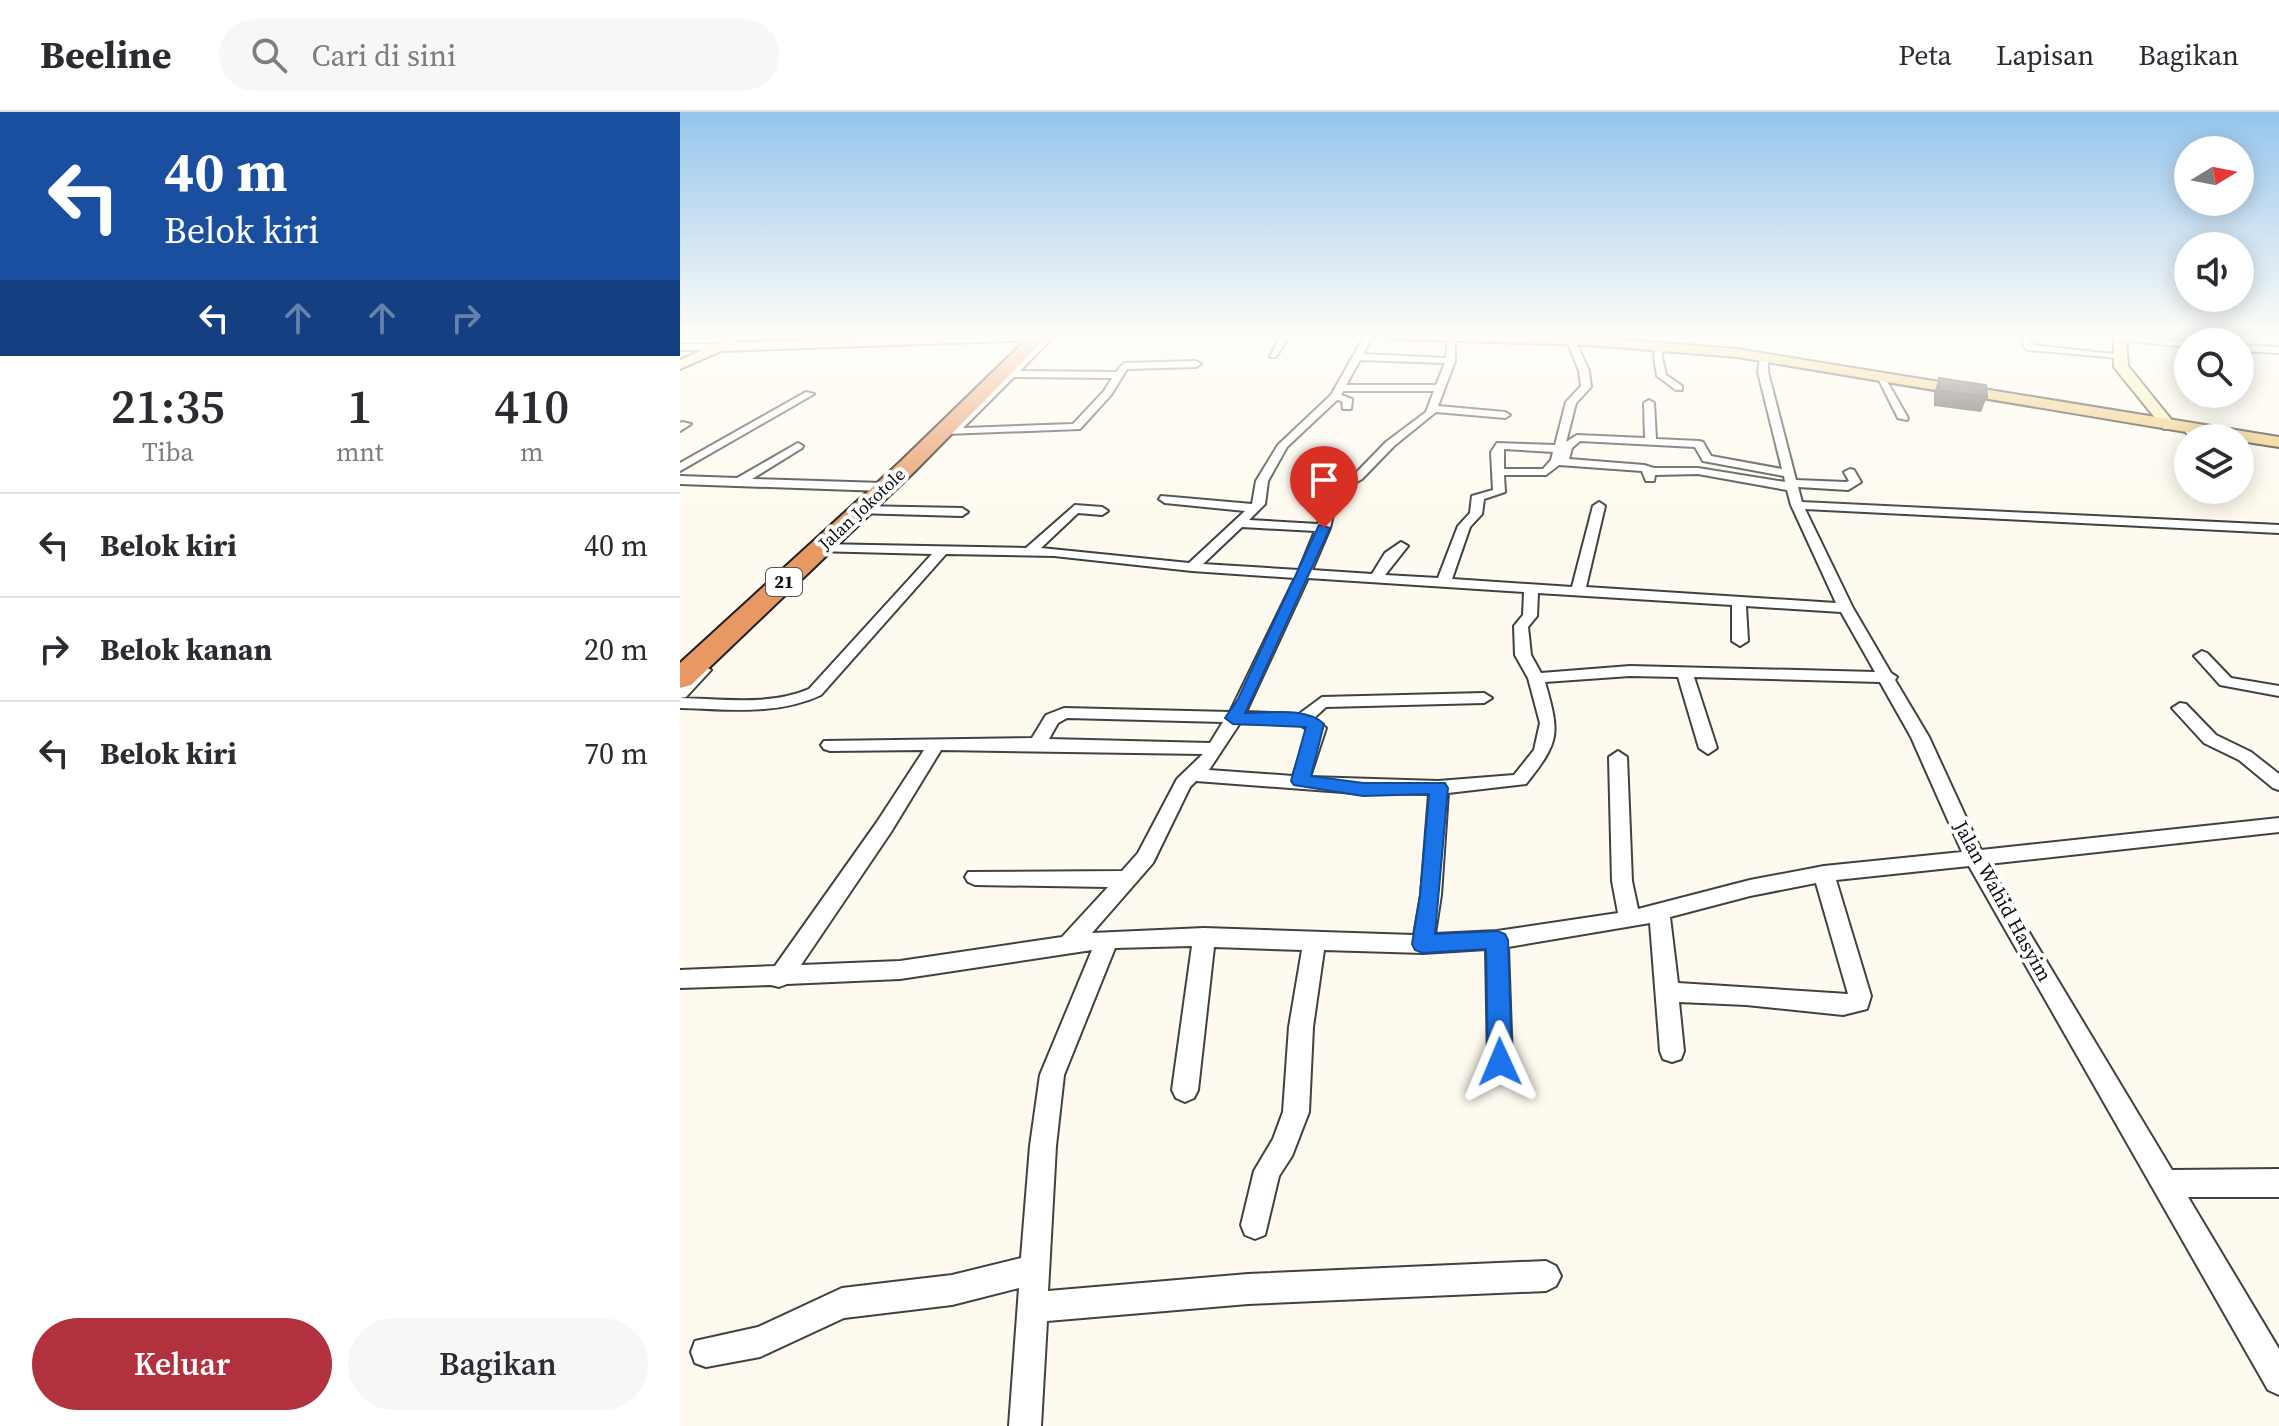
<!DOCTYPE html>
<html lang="id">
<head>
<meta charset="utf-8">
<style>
	body { margin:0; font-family:"Source Serif 4",serif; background:#f7f7f7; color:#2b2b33; height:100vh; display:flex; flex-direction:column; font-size:30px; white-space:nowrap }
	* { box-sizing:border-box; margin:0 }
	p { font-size:26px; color:#7c7c81 }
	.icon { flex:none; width:44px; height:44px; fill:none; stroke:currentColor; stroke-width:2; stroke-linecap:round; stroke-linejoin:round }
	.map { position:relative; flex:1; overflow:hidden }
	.drawer { display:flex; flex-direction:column; background:#fff; width:680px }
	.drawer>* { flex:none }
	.guide { background:#1a4fa0; color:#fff; overflow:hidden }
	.needle { width:52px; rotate:80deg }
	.tools { position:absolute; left:1494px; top:24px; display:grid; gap:16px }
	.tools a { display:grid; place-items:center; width:80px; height:80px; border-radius:50%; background:#fff; box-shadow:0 4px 20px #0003; font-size:40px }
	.pin { position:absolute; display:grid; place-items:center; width:68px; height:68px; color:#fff; margin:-82px -34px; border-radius:50% 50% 50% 0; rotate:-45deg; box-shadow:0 0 8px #0007 }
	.pin .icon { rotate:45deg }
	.me { position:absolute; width:88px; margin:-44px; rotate:359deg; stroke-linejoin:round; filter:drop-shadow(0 0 6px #0008) }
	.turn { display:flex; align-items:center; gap:28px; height:168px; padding:0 32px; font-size:36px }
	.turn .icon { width:104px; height:104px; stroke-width:2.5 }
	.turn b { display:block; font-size:56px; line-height:68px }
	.lanes { display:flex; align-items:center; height:76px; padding:0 32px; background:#0003; justify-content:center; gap:40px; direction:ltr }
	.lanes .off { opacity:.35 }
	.eta { display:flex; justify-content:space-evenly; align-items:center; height:136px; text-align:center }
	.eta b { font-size:48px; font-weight:600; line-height:56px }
	.action { display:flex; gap:16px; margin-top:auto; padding:16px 32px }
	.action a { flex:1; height:92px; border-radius:48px; background:#b2313f; color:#fff; font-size:32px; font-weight:600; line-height:92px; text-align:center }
	.action a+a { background:#f7f7f7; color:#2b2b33 }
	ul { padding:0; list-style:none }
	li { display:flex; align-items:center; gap:24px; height:104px; padding:0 32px; border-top:2px solid #e1e1e2 }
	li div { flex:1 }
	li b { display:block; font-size:30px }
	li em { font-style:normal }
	header { display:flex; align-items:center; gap:48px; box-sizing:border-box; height:112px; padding:0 40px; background:#fff; border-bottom:2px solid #e1e1e2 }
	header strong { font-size:38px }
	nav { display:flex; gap:44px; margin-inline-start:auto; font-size:28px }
	.search { width:560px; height:72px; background:#f7f7f7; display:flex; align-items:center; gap:20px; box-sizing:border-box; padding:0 28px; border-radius:44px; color:#7c7c81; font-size:30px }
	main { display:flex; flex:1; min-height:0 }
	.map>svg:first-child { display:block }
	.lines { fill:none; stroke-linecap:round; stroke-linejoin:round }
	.street-casing { stroke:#414141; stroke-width:4 }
	.secondary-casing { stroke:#303030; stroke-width:4 }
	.primary-casing { stroke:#1f1f1f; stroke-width:4 }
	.highway-casing { stroke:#1f1f1f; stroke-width:4 }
	.street { fill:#fff; fill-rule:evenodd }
	.secondary { fill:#f8ecb0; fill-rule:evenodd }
	.primary { fill:#edc770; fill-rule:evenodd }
	.highway { fill:#e89863; fill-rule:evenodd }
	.wall { fill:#494340 }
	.building { fill:#554e4b; stroke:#3c3734; stroke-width:2 }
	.route { fill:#1a73e8; stroke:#114b97; stroke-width:2 }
	.labels { text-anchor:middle; stroke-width:8; stroke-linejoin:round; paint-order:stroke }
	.far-street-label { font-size:18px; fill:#0e0e0e; stroke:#fff }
	.shield { fill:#fff; stroke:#565656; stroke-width:2 }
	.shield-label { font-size:18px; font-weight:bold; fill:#0e0e0e }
	.street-label { font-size:20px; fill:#0e0e0e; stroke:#fff }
</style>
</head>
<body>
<header>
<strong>Beeline</strong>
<div class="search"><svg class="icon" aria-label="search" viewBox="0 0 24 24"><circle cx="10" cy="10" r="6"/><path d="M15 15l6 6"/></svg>Cari di sini</div>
<nav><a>Peta</a><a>Lapisan</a><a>Bagikan</a></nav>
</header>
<main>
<section class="drawer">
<div class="guide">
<div class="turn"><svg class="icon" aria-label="left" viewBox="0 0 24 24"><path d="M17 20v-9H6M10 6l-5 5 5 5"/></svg><div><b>40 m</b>Belok kiri</div></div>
<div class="lanes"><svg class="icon" aria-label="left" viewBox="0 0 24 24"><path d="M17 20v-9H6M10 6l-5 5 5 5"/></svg><svg class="icon off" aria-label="ahead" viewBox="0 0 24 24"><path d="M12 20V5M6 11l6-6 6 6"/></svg><svg class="icon off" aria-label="ahead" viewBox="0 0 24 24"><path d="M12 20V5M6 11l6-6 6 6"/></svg><svg class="icon off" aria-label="right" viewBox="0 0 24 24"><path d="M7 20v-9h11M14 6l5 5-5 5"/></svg></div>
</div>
<div class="eta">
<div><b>21:35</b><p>Tiba</p></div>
<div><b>1</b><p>mnt</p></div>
<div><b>410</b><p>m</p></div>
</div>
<ul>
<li><svg class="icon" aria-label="left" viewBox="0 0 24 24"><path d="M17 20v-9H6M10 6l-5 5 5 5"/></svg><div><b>Belok kiri</b></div><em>40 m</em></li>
<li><svg class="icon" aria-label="right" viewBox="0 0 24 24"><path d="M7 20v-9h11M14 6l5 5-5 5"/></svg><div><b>Belok kanan</b></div><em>20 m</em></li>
<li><svg class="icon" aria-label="left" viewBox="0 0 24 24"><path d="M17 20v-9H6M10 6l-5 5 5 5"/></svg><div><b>Belok kiri</b></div><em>70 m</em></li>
</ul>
<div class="action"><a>Keluar</a><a>Bagikan</a></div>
</section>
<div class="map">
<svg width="1599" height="1314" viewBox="0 0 1599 1314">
	<rect width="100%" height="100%" fill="#fefaef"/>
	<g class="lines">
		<g class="street-casing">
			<path id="street" d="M54,223H65L39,238H0V232H37Z
				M366,223H375L340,259L436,260L444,251L516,249L521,252L516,255L447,257L431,283L400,317L266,322V318L324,264V260L329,259ZM334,265L432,266L424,279L393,312L283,316Z
				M601,223H610L596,245H590Z
				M685,223H693L683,242L766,246L768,225L775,223V249L758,294L825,300L830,303L825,306L756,300L714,334L682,367L658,381L650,416L632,458L692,462L705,441L721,430L728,434L705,463L758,466L778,414L790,401L792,384L813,378L811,340L817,331L875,333L886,290L901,274L899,259L887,228L891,225L895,228L909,259L911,275L896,291L886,330L897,323L965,326L964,291L969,288L974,291L976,327L1019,329L1023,330L1031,344L1102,357L1078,260L1080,245L1084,242L1088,245V260L1116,368L1166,370L1169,369L1164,360L1170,357L1174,358L1181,370L1168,378L1118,375L1122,390L1599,413V421L1125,397L1173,496L1211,561L1217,565L1215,568L1249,625L1301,738L1599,706V720L1308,752L1492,1058L1599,1057V1085H1508L1599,1237V1283L1588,1278L1289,754L1156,768L1191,884L1187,897L1163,903L1066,893L999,890L1004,939L1001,947L992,950L983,947L980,939L970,811L828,835L832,950L829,958L820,961L811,958L808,950L806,837L743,841L644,838L633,915L629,1000L612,1044L599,1064L585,1123L575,1127L565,1123L561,1113L574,1059L593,1027L603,1000L609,915L622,838L534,835L518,978L514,986L505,990L496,986L492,978L512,834L435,836L384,963L376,1034L368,1179L568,1162L866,1149L876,1154L881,1164L876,1174L866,1179L568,1192L367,1209L361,1314H329L339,1176L272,1193L164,1206L80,1245L26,1255L15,1251L11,1240L15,1229L78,1215L162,1176L272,1163L341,1146L350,1034L360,963L412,838L220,867L107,872L99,875L91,873L0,876V858L95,854L197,710L244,638L150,639L144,637L141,633L144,629L352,626L366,603L384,596L550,600L615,466L512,459L374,444L266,442L141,583C96,604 48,597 0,596V572L17,555L23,553L31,558L6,585L0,586C43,587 89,594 129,577L252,442L134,439L132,436L139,432L346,436L395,393L422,395L428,399L422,403L398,401L361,436L509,451L565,399L485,391L479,387L481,384L572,392L576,369L598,333L651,283ZM680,248L765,251L756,273H666ZM663,279H754L746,300L706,330L674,363L649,376L638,412L569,408L585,392L588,369L607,335L657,288L662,289L663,297H671L672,287L661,283ZM900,329L1015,335L1023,349L1104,364L1105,370L1018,356H974L964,353L889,347L892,336ZM824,337L873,340L871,348L863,357H824ZM879,353L962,359L966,369H974L975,363L1018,362L1107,378L1111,393L1156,491L906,475L925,394L919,390L913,394L892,475L772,467L790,415L802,402L804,387L825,380L824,363H866ZM562,415L635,419L619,458L523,452ZM628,466L844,480L843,503L834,514L835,543L848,566L860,611L854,638L834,663L758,669L630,665L646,616L634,606L646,595L804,591L812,586L804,581L642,585L619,602L566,600ZM858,481L1052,493V529L1060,534L1068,529L1066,494L1161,500L1195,560L950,554L861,561L851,543L848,515L857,504ZM950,564L998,565L1019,636L1028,642L1037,636L1014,565L1200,570L1231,625L1282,740L1144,754L1070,768L958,797L952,769L947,645L938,639L929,645L932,769L938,801L817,819L755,822L761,783L768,681L846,672C880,629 880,623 865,570ZM387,606L543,610L530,631L369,627L378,611ZM560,611L619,612L628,618L613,664L529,658ZM261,638L523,642L497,667L458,741L442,759L288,760L285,765L288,770L295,773L428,775L382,825L220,849L121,853L211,720ZM516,669L676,681L749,682L741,783L734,823L524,816L412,821L473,751L510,675ZM1136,771L1168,882L998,871L990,805L1070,784Z
				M1341,223H1349L1352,233L1442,243L1438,246L1348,238L1344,235Z
				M1437,223L1510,230L1508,235L1440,228Z
				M980,230L984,233L982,245L986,263L1002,274V278H996L977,264L974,245L976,233Z
				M1560,233L1599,235V241L1560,239Z
				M1196,262L1204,264L1228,306L1227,308L1218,306Z
				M126,280L134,282L0,359V351Z
				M2,310L11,312L0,319V311Z
				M1504,314H1512L1521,326H1510L1503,316Z
				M118,331L123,334L122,336L72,367L203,371L209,375L203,379L0,372V364L57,366Z
				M178,394L282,396L288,400L282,404L174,401V395Z
				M1522,539L1527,541L1551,566L1599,574V584L1540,573L1514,544Z
				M1500,591L1506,592L1536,623L1571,640L1599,662V678L1593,676L1559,648L1524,631L1492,596Z"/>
		</g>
		<g class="secondary-casing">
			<path id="secondary" d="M269,223L366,224L360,228L41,239L0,257V248L39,231Z
				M1434,223H1446L1448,254L1494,311V317H1484L1434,255Z"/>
		</g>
		<g class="primary-casing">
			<path id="primary" d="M705,223L908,225L1057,237L1599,325V335L1560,329V326H1542L1057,245L908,233L712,227Z"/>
		</g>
		<g class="highway-casing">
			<path id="highway" d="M351,223H369L235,359L11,573L0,576V551L220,350Z"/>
		</g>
		<use href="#street" class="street"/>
		<use href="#secondary" class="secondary"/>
		<use href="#primary" class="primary"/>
		<use href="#highway" class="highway"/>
	</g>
	<path class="wall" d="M1259,266L1307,285L1301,300L1254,294V281Z"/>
	<path class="building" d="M1259,266L1306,273L1307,285L1259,279Z"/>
	<linearGradient id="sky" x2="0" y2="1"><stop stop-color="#95c5ec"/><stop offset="0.55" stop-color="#fffdf8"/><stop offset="1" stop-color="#fffdf8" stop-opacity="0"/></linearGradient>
	<rect width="1599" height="407" fill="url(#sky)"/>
	<path class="route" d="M639,413L650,416L565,601C589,601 627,595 644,612L631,664L683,671H765L768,676L755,822L817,819L825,822L828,828L832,950L829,958L820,961L811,958L808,950L806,837L743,841L735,838L732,832L740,783L749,682L683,684L614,673L611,669L626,615L553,612L545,606L558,587Z"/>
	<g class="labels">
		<g class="far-street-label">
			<text transform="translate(182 397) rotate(-43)" y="6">Jalan Jokotole</text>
		</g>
		<rect class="shield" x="86" y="456" width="36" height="28" rx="6"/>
		<g class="shield-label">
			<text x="104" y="476">21</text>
		</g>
		<g class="street-label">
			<text transform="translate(1323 789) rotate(61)" y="7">Jalan Wahid Hasyim</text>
		</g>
	</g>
</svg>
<div class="tools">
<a><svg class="needle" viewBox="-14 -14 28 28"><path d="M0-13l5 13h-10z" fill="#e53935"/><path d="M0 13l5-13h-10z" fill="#7c7c81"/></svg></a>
<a><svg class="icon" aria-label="sound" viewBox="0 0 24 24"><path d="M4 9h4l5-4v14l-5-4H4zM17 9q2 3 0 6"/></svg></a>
<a><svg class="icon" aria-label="search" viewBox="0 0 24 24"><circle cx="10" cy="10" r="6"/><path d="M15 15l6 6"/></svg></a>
<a><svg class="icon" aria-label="layers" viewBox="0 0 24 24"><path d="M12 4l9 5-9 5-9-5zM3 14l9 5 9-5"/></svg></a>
</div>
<div class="pin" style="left:644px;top:416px;background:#d93025"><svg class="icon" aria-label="arrive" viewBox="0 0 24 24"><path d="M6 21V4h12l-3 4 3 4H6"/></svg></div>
<svg class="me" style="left:820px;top:950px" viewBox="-20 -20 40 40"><path d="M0-17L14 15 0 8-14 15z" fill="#1a73e8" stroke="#fff" stroke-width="4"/></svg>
</div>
</main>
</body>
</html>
